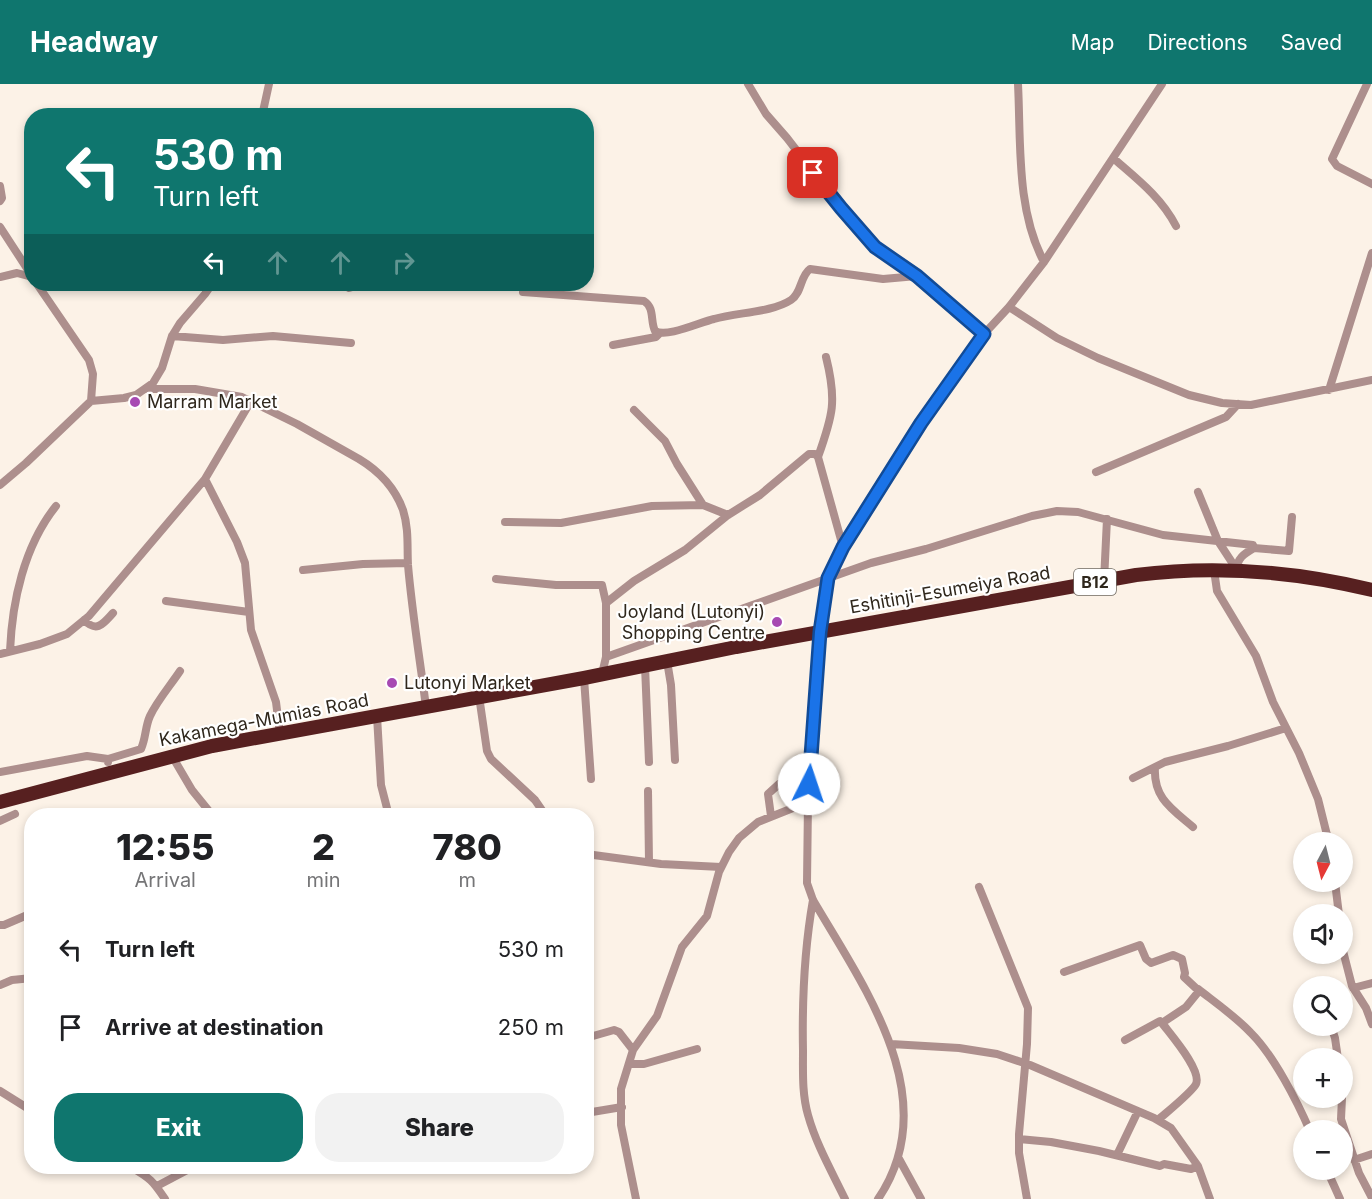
<!DOCTYPE html>
<html lang="en">
<head>
<meta charset="utf-8">
<style>
	body { margin:0; font-family:Inter,sans-serif; background:#f2f2f2; color:#202124; height:100vh; display:flex; flex-direction:column; font-size:22px; white-space:nowrap }
	* { box-sizing:border-box; margin:0 }
	p { font-size:20px; color:#757577 }
	.icon { flex:none; width:33px; height:33px; fill:none; stroke:currentColor; stroke-width:2; stroke-linecap:round; stroke-linejoin:round }
	.map { position:relative; flex:1; overflow:hidden }
	.drawer { position:absolute; left:24px; top:724px; width:570px; height:366px; display:flex; flex-direction:column; background:#fff; border-radius:24px; box-shadow:0 3px 9px #0003 }
	.drawer>* { flex:none }
	.hud { position:absolute; left:24px; top:24px; width:570px; height:183px; border-radius:24px; box-shadow:0 3px 9px #0003; background:#0f766e; color:#fff; overflow:hidden }
	.needle { width:39px; rotate:187deg }
	.buttons { position:absolute; left:1293px; top:748px; display:grid; gap:12px }
	.buttons a { display:grid; place-items:center; width:60px; height:60px; border-radius:50%; background:#fff; box-shadow:0 3px 9px #0003; font-size:30px }
	.pin { position:absolute; display:grid; place-items:center; width:51px; height:51px; color:#fff; margin:-26px; border-radius:12px; box-shadow:0 3px 9px #0006 }
	.me { position:absolute; width:66px; margin:-33px; rotate:4deg; stroke-linejoin:round; filter:drop-shadow(0 0 4px #0008) }
	.turn { display:flex; align-items:center; gap:21px; height:126px; padding:0 30px; font-size:27px }
	.turn .icon { width:78px; height:78px; stroke-width:2.5 }
	.turn b { display:block; font-size:42px; line-height:51px }
	.lanes { display:flex; align-items:center; height:57px; padding:0 30px; background:#0003; justify-content:center; gap:30px; direction:ltr }
	.lanes .off { opacity:.35 }
	.eta { display:flex; justify-content:space-evenly; align-items:center; height:102px; text-align:center }
	.eta b { font-size:36px; font-weight:800; line-height:42px }
	.cta { display:flex; gap:12px; margin-top:auto; padding:12px 30px }
	.cta a { flex:1; height:69px; border-radius:24px; background:#0f766e; color:#fff; font-size:24px; font-weight:800; line-height:69px; text-align:center }
	.cta a+a { background:#f2f2f2; color:#202124 }
	ul { padding:0; list-style:none }
	li { display:flex; align-items:center; gap:18px; height:78px; padding:0 30px }
	li div { flex:1 }
	li b { display:block; font-size:22px }
	li em { font-style:normal }
	header { display:flex; align-items:center; gap:36px; box-sizing:border-box; height:84px; padding:0 30px; background:#0f766e; color:#fff }
	header strong { font-size:28px }
	nav { display:flex; gap:33px; margin-inline-start:auto; font-size:21px }
	.map>svg:first-child { display:block }
	.lines { fill:none; stroke-linecap:round; stroke-linejoin:round }
	.street { stroke:#ad8f8d; stroke-width:8 }
	.highway { stroke:#572020; stroke-width:14 }
	.route-casing { stroke:#114b97; stroke-width:15 }
	.route { stroke:#1a73e8; stroke-width:10 }
	.poi-dot { fill:#a74ab3; stroke:#fff; stroke-width:2 }
	.labels { text-anchor:middle; stroke-width:4.5; stroke-linejoin:round; paint-order:stroke }
	.shield { fill:#fff; stroke:#6d6860; stroke-width:1.5 }
	.shield-label { font-size:16px; font-weight:bold; fill:#2f271c }
	.poi-label { font-size:18px; fill:#2f271c; stroke:#fff; text-anchor:start }
	.street-label { font-size:18px; fill:#2f271c; stroke:#fff }
</style>
</head>
<body>
<header>
<strong>Headway</strong>
<nav><a>Map</a><a>Directions</a><a>Saved</a></nav>
</header>
<div class="map">
<svg width="1372" height="1115" viewBox="0 0 1372 1115">
	<rect width="100%" height="100%" fill="#fcf2e7"/>
	<g class="lines">
		<path class="street" d="M748,0L766,30L787,54L841,124L875,163L917,192L984,250
			M1018,0C1021,58 1016,126 1044,178
			M1367,0L1332,75L1337,82L1372,100
			M262,32L269,0
			M1113,74C1137,95 1161,113 1176,142
			M0,102L2,114L0,117
			M0,143L32,192
			M0,193L17,189L32,193
			M37,200L89,276L93,290L91,317
			M342,200L349,204L363,200
			M523,208L644,217C655,224 650,237 655,247C667,254 700,238 714,235C737,228 771,229 791,216C802,209 800,192 810,185L883,195L917,192
			M1009,223L1057,254L1098,274L1189,311L1222,319L1251,321L1372,296
			M172,252L223,256L273,252L351,259
			M613,261L656,253L659,250
			M145,305H195L242,313L297,340L359,375C379,387 395,404 403,426C409,445 407,462 408,481C412,528 420,576 426,623
			M1329,306L1372,169
			M634,326L665,357L677,380L703,421
			M818,373C833,331 837,317 826,273
			M1096,388L1226,333L1238,320
			M205,395L237,458L245,479L251,546L276,618L280,650
			M0,401L26,379L91,317L124,314L136,311L153,299L162,284L172,252L180,239L205,210L212,200
			M1198,408L1218,457L1237,486
			M505,438L561,439L652,422L703,421L728,431
			M1254,464L1289,467L1292,433
			M303,486L363,480L408,479
			M1214,486L1217,507L1256,572L1273,618L1299,669L1318,715L1329,759
			M496,495L556,501H602L606,519L634,497L685,466L728,431L760,411L809,370H815L818,373L843,463
			M1104,497L1107,435
			M166,517L249,528
			M606,519V573
			M84,536C97,549 103,540 113,529
			M10,567C12,518 24,462 56,422
			M0,570L40,560L67,550L89,532L205,395L251,317
			M667,577L671,601L675,676
			M645,582L649,678
			M602,590L606,573L871,479L926,465L1032,432L1057,427L1078,428L1163,451L1253,461L1254,464C1244,470 1237,474 1237,486
			M584,594L591,695
			M479,612L487,667L491,675L535,716L546,732
			M377,632L381,701L389,732
			M172,672L192,706L213,732
			M108,675L141,665C146,654 145,643 150,632C157,617 170,602 180,587
			M0,688L87,672L108,675V678
			M1133,694L1155,683
			M648,707L649,778
			M771,732L768,710L779,700
			M0,737L15,730
			M1193,743C1172,725 1153,714 1155,683L1165,678L1228,662L1286,644
			M586,770L661,780L721,783
			M1335,798L1339,831
			M979,803L1028,924L1027,960L1019,1050V1069L1027,1115
			M813,816C804,867 802,916 803,967C803,989 802,1010 808,1031C816,1060 832,1088 845,1115
			M0,841H4L32,829
			M1342,863L1352,902L1366,924L1372,940
			M1064,888L1140,861L1146,875L1151,879L1173,871L1182,875L1185,889L1184,893L1199,907L1186,923L1162,939L1160,937L1125,956
			M0,901L12,896L32,894
			M1353,904L1372,899
			M1198,905C1216,919 1235,932 1251,949C1274,972 1297,1017 1310,1047
			M1331,942L1335,954L1338,975
			M586,954L614,946L619,948L633,966
			M891,960L959,964L997,970L1030,981L1154,1034L1171,1044L1198,1082L1210,1115
			M630,980H644L697,965
			M1342,989V997
			M0,1007L32,1027
			M1342,1014L1341,1035L1359,1089L1372,1114
			M586,1029L622,1023
			M1158,1036C1167,1028 1192,1008 1196,1000C1202,986 1171,951 1162,939
			M1019,1055L1051,1058L1099,1067L1160,1082L1164,1080L1191,1085L1198,1082
			M1117,1071L1138,1027
			M898,1073L921,1115
			M1354,1076L1372,1070
			M131,1083C150,1094 153,1097 165,1115
			M1327,1086L1340,1115
			M157,1102L193,1083
			M636,1115L621,1041V1005L633,966L657,932L682,863L707,832L719,788L729,768L739,754L758,738L808,718
			M878,1115C946,1015 864,903 813,816L807,799L808,718L820,548L828,494L843,463L921,339L984,250L1009,223L1044,178L1162,0"/>
		<path class="highway" d="M0,718L212,662L584,594L736,563L1136,491C1215,481 1294,487 1372,506"/>
	</g>
	<g class="lines">
		<g class="route-casing">
			<path id="route" d="M809,700L820,548L828,494L843,463L921,339L984,250L917,192L875,163L841,124L813,89"/>
		</g>
		<use href="#route" class="route"/>
	</g>
	<g class="poi-dot">
		<circle cx="135" cy="318" r="6"/>
		<circle cx="777" cy="538" r="6"/>
		<circle cx="392" cy="599" r="6"/>
	</g>
	<g class="labels">
		<rect class="shield" x="1074" y="485" width="42" height="26" rx="4.5"/>
		<g class="shield-label">
			<text x="1095" y="504">B12</text>
		</g>
		<g class="poi-label">
			<text x="147" y="324">Marram Market</text>
			<text x="765" y="534" text-anchor="end">Joyland (Lutonyi)<tspan x="765" dy="21">Shopping Centre</tspan></text>
			<text x="404" y="605">Lutonyi Market</text>
		</g>
		<g class="street-label">
			<text transform="translate(950 506) rotate(-10)" y="6">Eshitinji-Esumeiya Road</text>
			<text transform="translate(264 636) rotate(-11)" y="6">Kakamega-Mumias Road</text>
		</g>
	</g>
</svg>
<div class="buttons">
<a><svg class="needle" viewBox="-14 -14 28 28"><path d="M0-13l5 13h-10z" fill="#e53935"/><path d="M0 13l5-13h-10z" fill="#757577"/></svg></a>
<a><svg class="icon" aria-label="sound" viewBox="0 0 24 24"><path d="M4 9h4l5-4v14l-5-4H4zM17 9q2 3 0 6"/></svg></a>
<a><svg class="icon" aria-label="search" viewBox="0 0 24 24"><circle cx="10" cy="10" r="6"/><path d="M15 15l6 6"/></svg></a>
<a>+</a>
<a>−</a>
</div>
<div class="pin" style="left:813px;top:89px;background:#d93025"><svg class="icon" aria-label="arrive" viewBox="0 0 24 24"><path d="M6 21V4h12l-3 4 3 4H6"/></svg></div>
<svg class="me" style="left:809px;top:700px" viewBox="-20 -20 40 40"><circle r="19" fill="#fff"/><path d="M0-13L10 11 0 6-10 11z" fill="#1a73e8"/></svg>
<div class="hud">
<div class="turn"><svg class="icon" aria-label="left" viewBox="0 0 24 24"><path d="M17 20v-9H6M10 6l-5 5 5 5"/></svg><div><b>530 m</b>Turn left</div></div>
<div class="lanes"><svg class="icon" aria-label="left" viewBox="0 0 24 24"><path d="M17 20v-9H6M10 6l-5 5 5 5"/></svg><svg class="icon off" aria-label="ahead" viewBox="0 0 24 24"><path d="M12 20V5M6 11l6-6 6 6"/></svg><svg class="icon off" aria-label="ahead" viewBox="0 0 24 24"><path d="M12 20V5M6 11l6-6 6 6"/></svg><svg class="icon off" aria-label="right" viewBox="0 0 24 24"><path d="M7 20v-9h11M14 6l5 5-5 5"/></svg></div>
</div>
<section class="drawer">
<div class="eta">
<div><b>12:55</b><p>Arrival</p></div>
<div><b>2</b><p>min</p></div>
<div><b>780</b><p>m</p></div>
</div>
<ul>
<li><svg class="icon" aria-label="left" viewBox="0 0 24 24"><path d="M17 20v-9H6M10 6l-5 5 5 5"/></svg><div><b>Turn left</b></div><em>530 m</em></li>
<li><svg class="icon" aria-label="arrive" viewBox="0 0 24 24"><path d="M6 21V4h12l-3 4 3 4H6"/></svg><div><b>Arrive at destination</b></div><em>250 m</em></li>
</ul>
<div class="cta"><a>Exit</a><a>Share</a></div>
</section>
</div>
</body>
</html>
